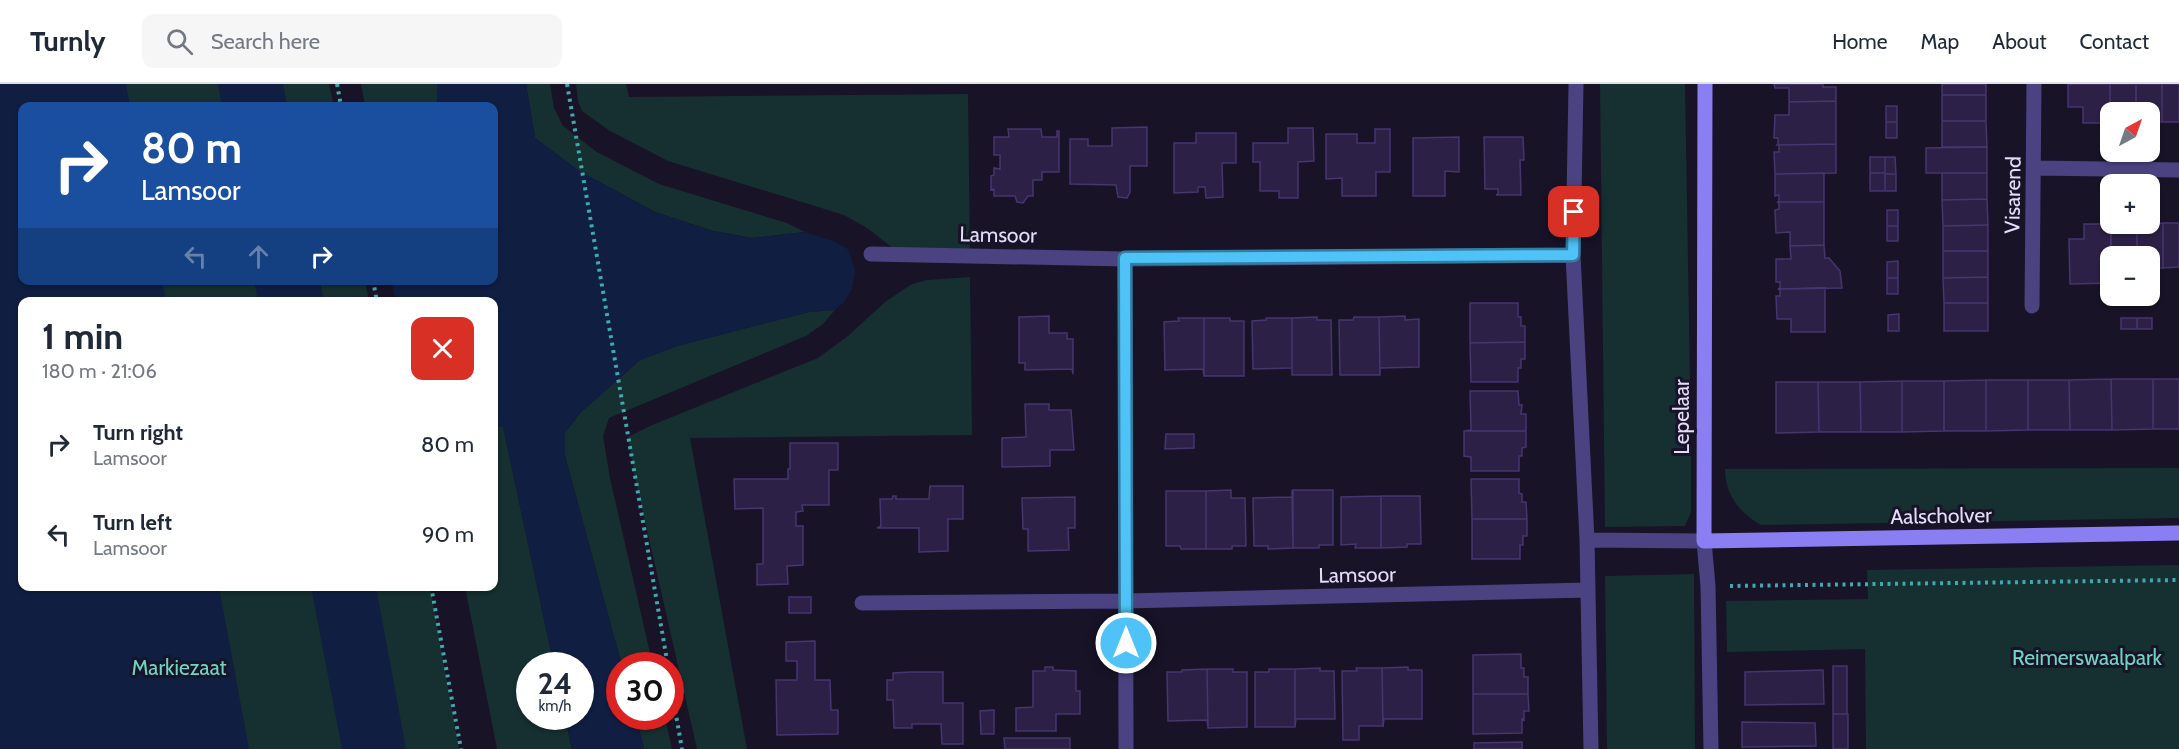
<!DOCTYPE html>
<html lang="en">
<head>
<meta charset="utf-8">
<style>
	body { margin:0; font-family:Cabin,sans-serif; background:#f6f6f7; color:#1f2937; height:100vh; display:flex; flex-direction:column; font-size:22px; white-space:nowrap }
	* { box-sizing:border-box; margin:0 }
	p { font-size:20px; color:#747a83 }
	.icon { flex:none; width:33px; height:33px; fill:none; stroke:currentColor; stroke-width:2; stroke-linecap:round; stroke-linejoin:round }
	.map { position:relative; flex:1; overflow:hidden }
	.drawer { position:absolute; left:18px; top:213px; width:480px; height:294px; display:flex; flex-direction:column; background:#fff; border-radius:12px; box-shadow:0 2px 4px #0004 }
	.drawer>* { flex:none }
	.banner { position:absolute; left:18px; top:18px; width:480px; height:183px; border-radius:12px; box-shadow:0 2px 4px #0004; background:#1a4fa0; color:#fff; overflow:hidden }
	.needle { width:39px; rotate:40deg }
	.tools { position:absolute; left:2100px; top:18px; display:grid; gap:12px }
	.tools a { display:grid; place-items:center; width:60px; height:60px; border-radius:12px; background:#fff; box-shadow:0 2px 4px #0004; font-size:30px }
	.speed { position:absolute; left:516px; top:568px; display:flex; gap:12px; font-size:30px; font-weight:700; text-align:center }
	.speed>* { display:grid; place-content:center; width:78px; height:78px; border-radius:50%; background:#fff; box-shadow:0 2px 4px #0004; line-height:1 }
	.speed small { font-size:15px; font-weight:400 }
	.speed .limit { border:9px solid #d22; background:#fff; color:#111 }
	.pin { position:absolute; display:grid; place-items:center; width:51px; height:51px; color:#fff; margin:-26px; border-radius:12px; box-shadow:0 3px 9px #0006 }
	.me { position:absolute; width:66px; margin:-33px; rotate:0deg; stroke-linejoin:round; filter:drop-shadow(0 0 4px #0008) }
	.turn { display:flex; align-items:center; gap:21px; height:126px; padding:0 24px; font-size:27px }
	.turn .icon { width:78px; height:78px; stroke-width:2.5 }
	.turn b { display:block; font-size:42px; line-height:51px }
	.lanes { display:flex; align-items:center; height:57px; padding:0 24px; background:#0003; justify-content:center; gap:30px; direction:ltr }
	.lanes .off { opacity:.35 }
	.round { display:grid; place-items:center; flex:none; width:63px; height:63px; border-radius:12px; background:#f6f6f7 }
	.headline { display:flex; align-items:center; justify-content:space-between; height:102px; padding:0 24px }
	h1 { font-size:36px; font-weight:800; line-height:45px }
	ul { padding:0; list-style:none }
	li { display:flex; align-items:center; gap:18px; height:90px; padding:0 24px }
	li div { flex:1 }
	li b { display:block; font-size:22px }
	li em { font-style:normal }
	header { display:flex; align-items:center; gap:36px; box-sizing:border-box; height:84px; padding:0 30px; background:#fff; border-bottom:2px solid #e0e1e3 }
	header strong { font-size:28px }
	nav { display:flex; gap:33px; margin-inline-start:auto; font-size:21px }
	.search { width:420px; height:54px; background:#f6f6f7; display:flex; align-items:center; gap:15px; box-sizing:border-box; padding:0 21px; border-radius:12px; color:#747a83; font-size:22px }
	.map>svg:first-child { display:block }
	.green { fill:#162f30 }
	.water { fill:#101e42 }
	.building { fill:#2c2046; stroke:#46356f; stroke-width:1.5 }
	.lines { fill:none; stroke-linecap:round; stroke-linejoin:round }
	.path { stroke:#3daaae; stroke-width:4; stroke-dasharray:3 4.5; stroke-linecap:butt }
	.street { stroke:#4b4281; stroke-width:15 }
	.secondary { stroke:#8b7df2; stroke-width:15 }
	.route-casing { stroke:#337fa1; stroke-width:15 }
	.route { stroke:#4fc3f7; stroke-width:10 }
	.labels { text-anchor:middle; stroke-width:6; stroke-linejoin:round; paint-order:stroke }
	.street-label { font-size:21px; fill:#e3dcfb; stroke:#181327 }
	.park-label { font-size:21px; fill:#6ed5c5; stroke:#181327 }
</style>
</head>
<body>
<header>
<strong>Turnly</strong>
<div class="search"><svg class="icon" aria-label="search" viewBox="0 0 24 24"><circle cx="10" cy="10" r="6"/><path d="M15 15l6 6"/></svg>Search here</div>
<nav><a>Home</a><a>Map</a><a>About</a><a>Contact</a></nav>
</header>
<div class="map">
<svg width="2179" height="665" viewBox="0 0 2179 665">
	<rect width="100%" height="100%" fill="#181327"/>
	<path class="green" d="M0,0H329L334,22H22V196L365,197L369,217L22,218V502L430,503L459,665H0Z
		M361,0H437V22H365Z
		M526,0H550L554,24L563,42L597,68L659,100L787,139L805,148L753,154L713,147L655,128L579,87L535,54Z
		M576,0H626L629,13L968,10L970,175L898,168L867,144L844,131L668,77L610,47L582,27L578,17Z
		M1600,0H1685L1691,356V428L1685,442L1605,443Z
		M970,193L972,351L690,354L747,665H697L634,389L628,353L652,341L818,274L848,252L885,218L912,200L927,196Z
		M835,226L823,240L806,252L609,334L603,352L610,394L653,582H622L565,372V349L580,329L640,276L677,262L809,228Z
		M503,342L554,582H530V633H565L572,665H497L465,503L494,502V343Z
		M2179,384V434L1761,441C1739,429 1725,410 1725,385Z
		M2179,481V665H1866L1865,565L1727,568L1726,517L1868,515L1867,486Z
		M1694,490L1695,665H1607L1605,492Z
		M636,633H665L672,665H644Z"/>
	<path class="water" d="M0,0H126L130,22H22V196L162,197L166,217L22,218V502L219,503L249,665H0Z
		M218,0H283L287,22H222Z
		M437,0H526L535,54L579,87L655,128L713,147L752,154L805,148L833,157L847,164L851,173L855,187L852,205L844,218L835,226L809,228L677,262L640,276L580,329L565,349V372L622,582H620V633H636L644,665H572L565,633H580V582H554L503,343H494V218L395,217L392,197L494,196V22H437Z
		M254,197H320L324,217H258Z
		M311,503H376L406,665H342Z"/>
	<path class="building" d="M1774,0H1823V3H1836V17L1789,18V4H1775Z
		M1942,0H1986V11H1942Z
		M2068,0H2110V39H2083V23H2068Z
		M2110,0H2136V28H2110V39Z
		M2136,0H2162V38H2150V28H2136Z
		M2162,0H2179V38H2162Z
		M1942,11H1986V37H1942Z
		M1836,17V60L1777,61L1778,60V54H1774L1775,31H1789V18Z
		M1886,22H1897V38H1886Z
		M1942,37H1986L1987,63H1942Z
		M1886,38H1897V54H1886Z
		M1147,43V82H1130V108L1127,114L1118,113L1116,101L1070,100V55H1088V62H1112V44Z
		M1288,44H1313L1314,77L1298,78V114H1279V107H1260V78H1253V59H1288Z
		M1008,45H1041L1042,53H1057V47H1059V88H1042V96H1033V112H1028L1023,119L1017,118L1015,112H994V105L991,106V92L994,91V84L1000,85V71H994V53H1009Z
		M1375,45H1390V88H1376V112H1342V94L1326,95V50H1357V59H1375Z
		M1196,49H1236V79H1222L1223,113L1206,114L1205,103H1198V108L1174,109V59H1196Z
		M1459,53V88L1445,87V112H1413V54Z
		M1484,53H1523L1524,76H1520L1521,111H1496L1498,110V105H1485Z
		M1836,60V89L1775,90L1774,68H1779V61H1777Z
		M1987,63V89H1926V64Z
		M1870,73H1885V89H1870Z
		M1885,73H1895L1896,90H1885Z
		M1824,89V118H1777H1779V111L1775,112V90Z
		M1870,89H1885V107H1870Z
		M1942,89H1987V115L1942,116Z
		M1885,90H1896V107H1885Z
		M1987,115L1988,141L1943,142L1942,116Z
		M1777,118H1824V161L1790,162V148L1776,149L1775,126L1779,125V119Z
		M1887,126H1898V142H1887Z
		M2163,139H2179V183L2163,184Z
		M2163,139V184H2150V172H2137V140Z
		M2084,140H2111L2110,199L2070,200L2069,155H2084Z
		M2111,140H2137V172H2111Z
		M1988,141V167H1943V142Z
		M1887,142H1898V157H1887Z
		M1824,161L1825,174H1829L1840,187L1842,204L1778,205L1780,204V198H1776V175H1791L1790,162Z
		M1943,167H1988V193L1943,194Z
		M1898,177V194H1887V178Z
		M1988,193V219H1944L1943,194Z
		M1887,194H1898V210H1887Z
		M1825,204V248H1791V235H1777L1776,212H1780V206L1778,205Z
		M1470,219H1518V233H1521V242H1525V258L1470,259Z
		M1944,219H1988V247H1944Z
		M1899,230V247H1888V231Z
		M1049,232V249H1067V255H1073V290L1072,285L1025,286V279H1019V233Z
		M1405,232V236L1419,235V283L1380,284V291L1379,233Z
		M1317,233V236H1331L1332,291H1292V234Z
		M1354,233H1379L1380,291H1340L1339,236H1353Z
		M1178,234H1204V292L1203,285L1165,286L1164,238L1179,237Z
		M1204,234H1230V237H1244V292H1204Z
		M1266,234H1292V284L1253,285L1252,237L1266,236Z
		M2121,234H2137V245H2121Z
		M2137,234H2152V245H2137Z
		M1525,258V275H1521V284H1518V298H1471L1470,259Z
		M2111,295L2112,346H2070L2069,296Z
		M2111,295H2153V345L2112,346Z
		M2153,295H2179V345H2153Z
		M1986,296H2028V346L1986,347Z
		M1986,296V347H1944V297Z
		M2028,296H2069L2070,346H2028Z
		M1902,297V348H1861L1860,298Z
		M1902,297H1944V347L1902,348Z
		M1776,298H1818L1819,348L1776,349Z
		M1818,298H1860L1861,348H1819Z
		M1470,307H1518L1519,321H1522L1521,330H1526V347H1464L1471,346Z
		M1025,320H1049V326H1071L1074,366H1050V382L1002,383V354L1026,353Z
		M1464,347H1526V363L1522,364V372H1519V387H1471V373L1464,372Z
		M1166,350H1194V364L1165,365Z
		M790,359H838V386H829V421H802L803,427L796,428V442H803V481L787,482L788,500L757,501V480H763V424L735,425L734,395H788V385H790Z
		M1471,395H1519V409L1522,410V418H1526L1527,435H1472Z
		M930,402H963V435H948V467L919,468V444H877L881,442L880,415H892L893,412H896V415H929Z
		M1231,406V414H1245L1246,462H1232V465H1206V407Z
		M1292,406L1293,464L1268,465V462H1254L1253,414L1292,413Z
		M1293,406H1333V461H1319V464H1293Z
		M1166,407H1206V465H1181L1180,462H1166Z
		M1381,412H1420L1421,460H1407V463L1381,464Z
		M1381,412V464H1355L1356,460L1341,461V413Z
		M1075,413V444H1068L1069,466L1028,467V445H1023L1022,414Z
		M1472,435H1527V452H1523V461H1520V475H1472Z
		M789,513H811V529H789Z
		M815,557V596H830L831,626H838V650L777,651L776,596H797V577H786V558Z
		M1521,570V584H1524V593H1528V610H1473V571Z
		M1833,582H1847V630H1833Z
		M1045,583H1053V586L1076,587V607H1080V630H1056V647H1016V624L1033,623V587H1045Z
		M1408,583V586H1422V635H1384L1383,643L1382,584Z
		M1320,584V587H1334L1335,635H1296L1295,643V585Z
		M1356,584H1382L1383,642H1359V656H1343L1342,587H1357Z
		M1207,585H1233V588H1247V643L1208,644Z
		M1207,585L1208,644L1207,636L1168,637L1167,588H1182V586Z
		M1269,585H1295V643H1255V588H1269Z
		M1823,586L1824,620L1745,621V588Z
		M911,588H943V619H963V660H942L941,640H912V644H894L893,616H887V596H893V589Z
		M1473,610H1528L1529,627H1524V636L1522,635V649L1473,650Z
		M994,626V650H981L980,627Z
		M1833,630H1848V665H1833Z
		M1742,638L1815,639L1816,662L1742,663Z
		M1004,654H1070V665H1005Z
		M1522,658V665H1474V659Z"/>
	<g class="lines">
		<path class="path" d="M337,0L341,22
			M567,0L668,582
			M373,196L377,218
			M431,502L461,665
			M1730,502L2179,496
			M670,597L682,665"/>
		<path class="street" d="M1576,0L1573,171L1587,456L1591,665
			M2034,84L2179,86
			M871,170L1125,175L1573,171
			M1125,175L1126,665
			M2032,222L2034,0
			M1587,456L1704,457L1708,502L1711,665
			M862,519L1126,517L1588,506"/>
		<path class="secondary" d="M1705,0L1704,457L2179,449"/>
	</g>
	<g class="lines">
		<g class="route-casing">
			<path id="route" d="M1126,559L1125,174L1573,171L1574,128"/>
		</g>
		<use href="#route" class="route"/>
	</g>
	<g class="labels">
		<g class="street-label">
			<text transform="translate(2013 111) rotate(-89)" y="7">Visarend</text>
			<text transform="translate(998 151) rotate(1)" y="7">Lamsoor</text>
			<text transform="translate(1682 333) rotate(-90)" y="7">Lepelaar</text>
			<text transform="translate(1941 432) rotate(-1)" y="7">Aalscholver</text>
			<text transform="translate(1357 491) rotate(-1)" y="7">Lamsoor</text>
		</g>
		<g class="park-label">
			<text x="2087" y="581">Reimerswaalpark</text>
			<text x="179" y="591">Markiezaat</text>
		</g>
	</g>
</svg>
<div class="tools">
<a><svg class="needle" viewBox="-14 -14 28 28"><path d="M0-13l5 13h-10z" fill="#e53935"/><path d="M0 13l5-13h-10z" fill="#747a83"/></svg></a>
<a>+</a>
<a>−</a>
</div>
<div class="speed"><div>24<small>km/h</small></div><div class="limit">30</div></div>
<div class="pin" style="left:1574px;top:128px;background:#d93025"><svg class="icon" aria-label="arrive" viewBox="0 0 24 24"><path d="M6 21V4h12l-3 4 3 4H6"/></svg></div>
<svg class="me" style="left:1126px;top:559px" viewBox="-20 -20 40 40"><circle r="17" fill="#4fc3f7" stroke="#fff" stroke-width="3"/><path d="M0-11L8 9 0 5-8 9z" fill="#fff"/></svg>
<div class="banner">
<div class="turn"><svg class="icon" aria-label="right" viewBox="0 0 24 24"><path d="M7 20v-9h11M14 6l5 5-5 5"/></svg><div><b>80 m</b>Lamsoor</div></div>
<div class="lanes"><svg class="icon off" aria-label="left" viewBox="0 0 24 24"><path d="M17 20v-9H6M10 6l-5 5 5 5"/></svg><svg class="icon off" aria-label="ahead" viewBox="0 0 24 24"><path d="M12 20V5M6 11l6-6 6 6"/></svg><svg class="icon" aria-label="right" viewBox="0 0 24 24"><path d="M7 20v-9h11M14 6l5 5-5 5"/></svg></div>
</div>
<section class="drawer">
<div class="headline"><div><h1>1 min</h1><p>180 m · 21:06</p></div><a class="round" style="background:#d93025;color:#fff"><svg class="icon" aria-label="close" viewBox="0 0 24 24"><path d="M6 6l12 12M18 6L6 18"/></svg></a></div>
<ul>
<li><svg class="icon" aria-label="right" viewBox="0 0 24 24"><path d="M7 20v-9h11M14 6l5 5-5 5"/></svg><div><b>Turn right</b><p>Lamsoor</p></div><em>80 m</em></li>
<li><svg class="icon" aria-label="left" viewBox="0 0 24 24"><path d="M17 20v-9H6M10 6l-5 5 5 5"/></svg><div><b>Turn left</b><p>Lamsoor</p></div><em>90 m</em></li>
</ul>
</section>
</div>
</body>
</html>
